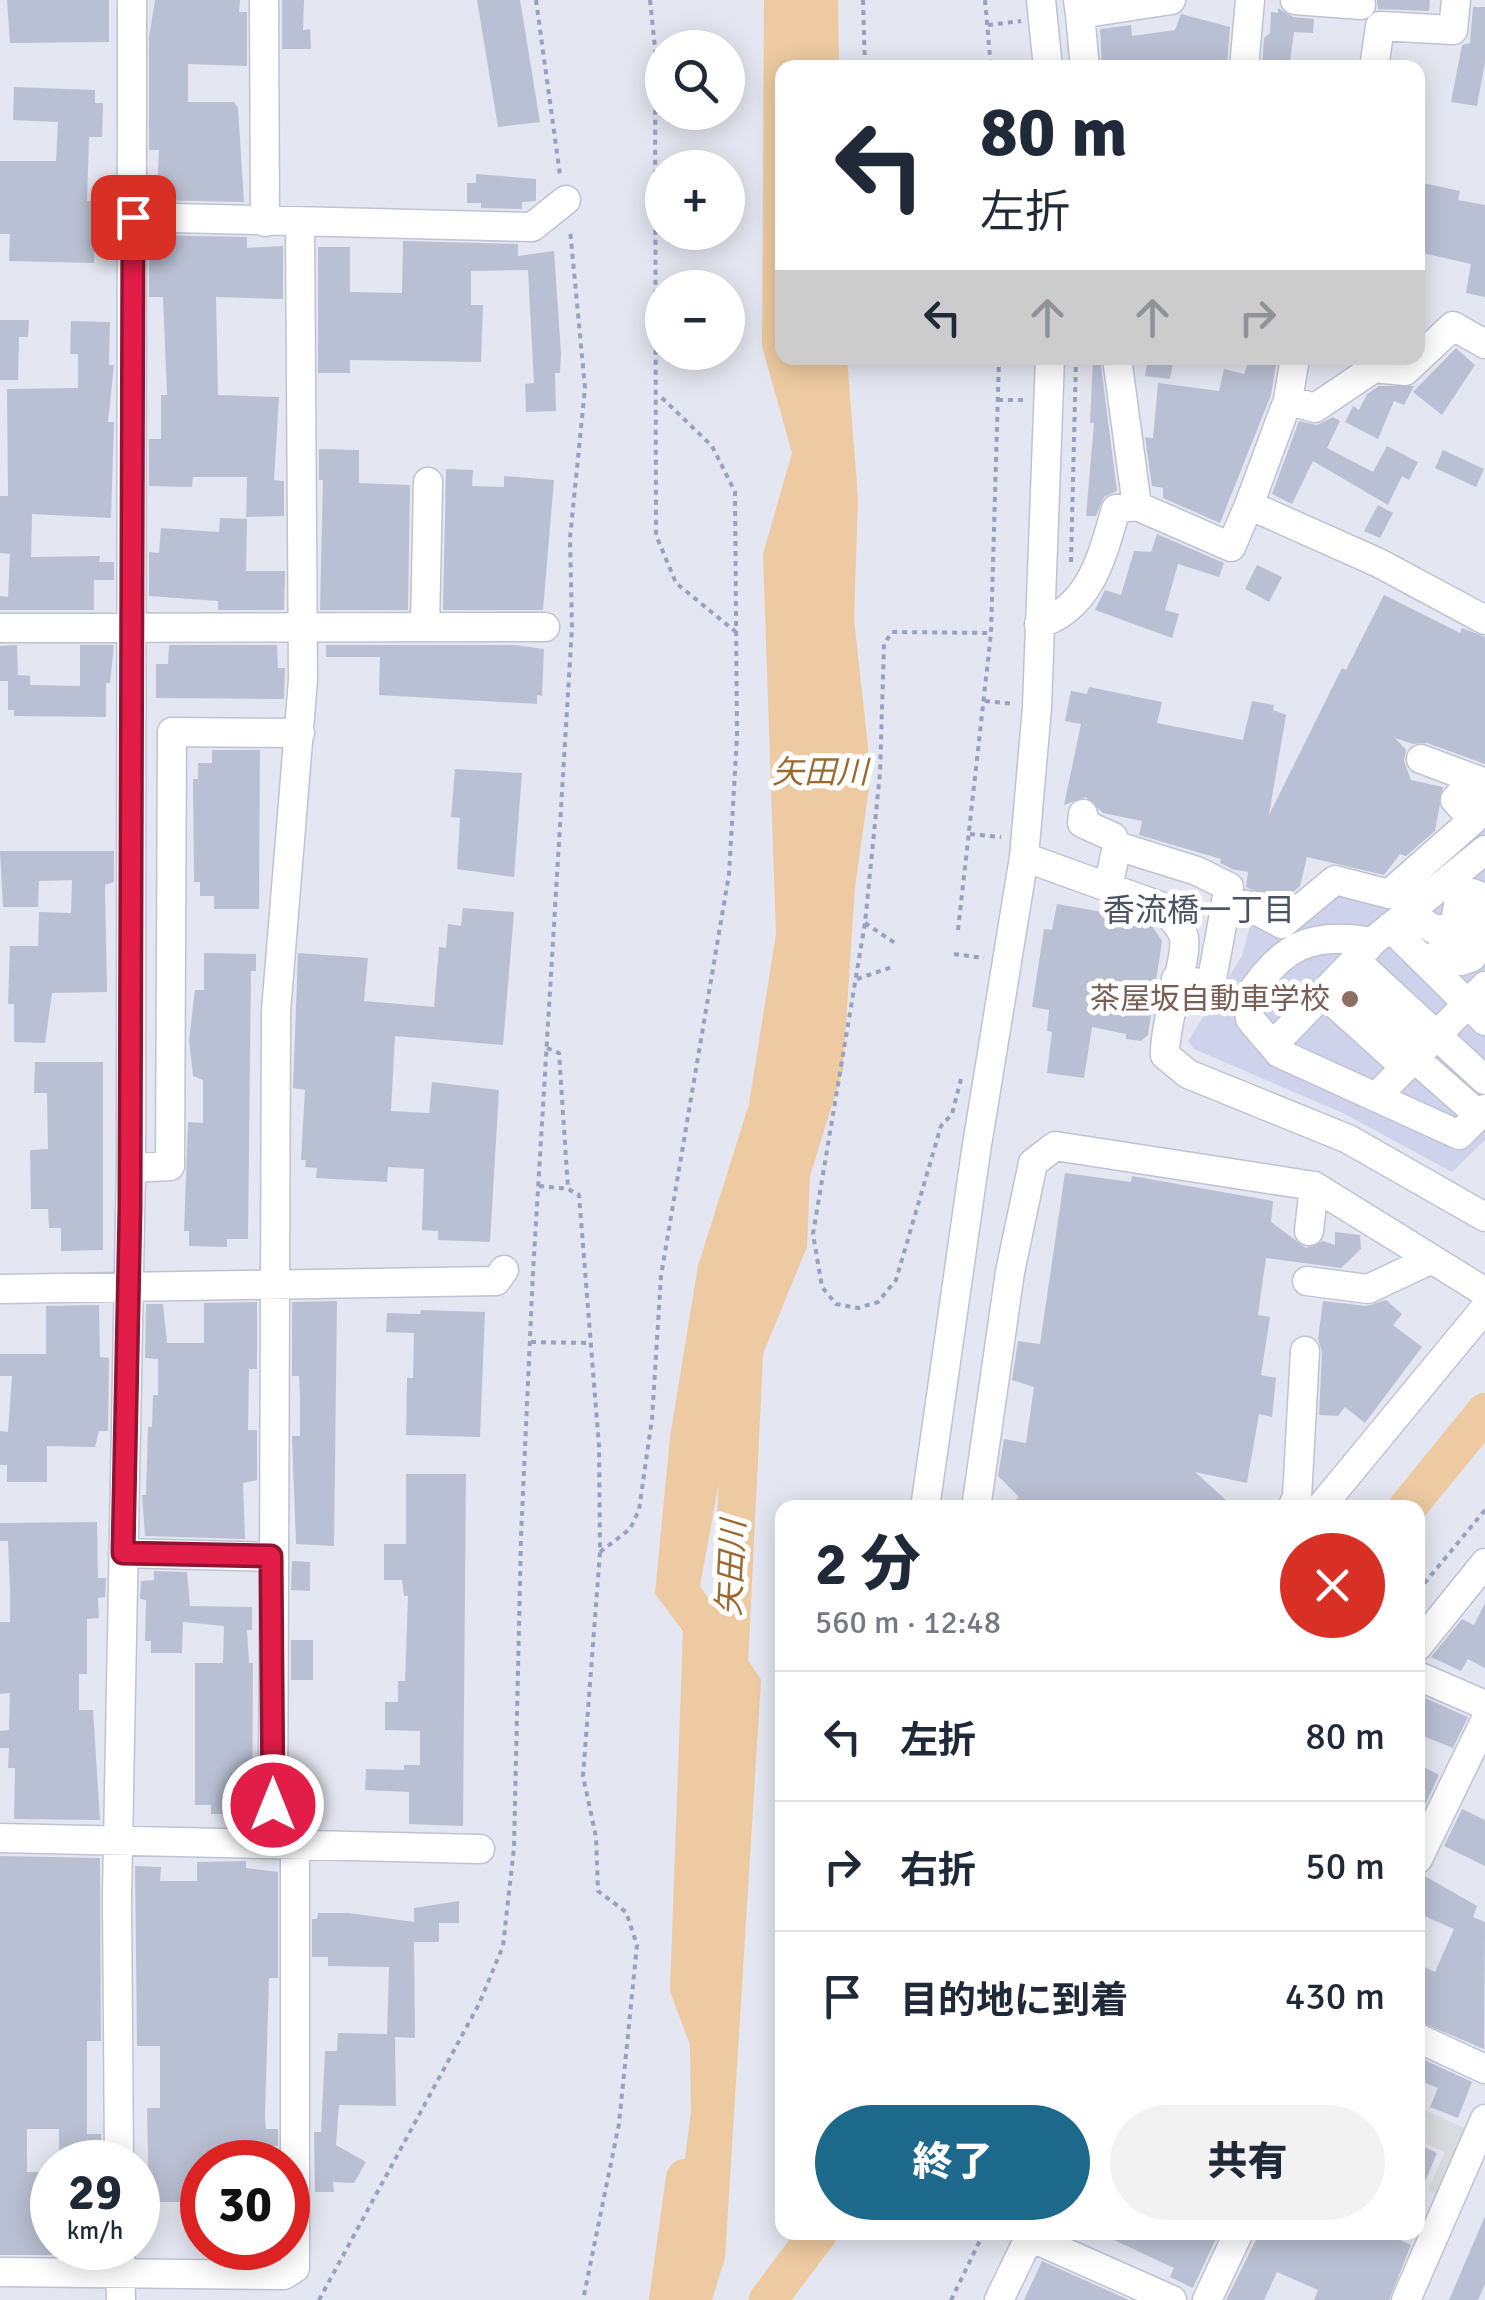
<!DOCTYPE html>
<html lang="ja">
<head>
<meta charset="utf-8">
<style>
	body { margin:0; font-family:Signika,"Noto Sans JP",sans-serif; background:#f2f2f3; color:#1f2937; height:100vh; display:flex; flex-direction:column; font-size:38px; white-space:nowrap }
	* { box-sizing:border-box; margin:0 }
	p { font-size:32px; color:#747a83 }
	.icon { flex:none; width:55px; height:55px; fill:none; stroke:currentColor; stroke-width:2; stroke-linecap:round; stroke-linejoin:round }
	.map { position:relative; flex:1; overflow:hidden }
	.sheet { position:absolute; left:775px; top:1500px; width:650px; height:740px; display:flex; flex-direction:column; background:#fff; border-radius:20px; box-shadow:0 5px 25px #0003 }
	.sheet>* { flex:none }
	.top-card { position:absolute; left:775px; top:60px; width:650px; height:305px; border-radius:20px; box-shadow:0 5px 25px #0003; background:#fff; color:#1f2937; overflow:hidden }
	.buttons { position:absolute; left:645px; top:30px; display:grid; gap:20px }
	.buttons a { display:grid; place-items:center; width:100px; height:100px; border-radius:50%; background:#fff; box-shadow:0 5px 25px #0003; font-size:50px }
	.speed { position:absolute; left:30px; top:2140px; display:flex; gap:20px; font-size:50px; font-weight:700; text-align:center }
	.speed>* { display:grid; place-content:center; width:130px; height:130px; border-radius:50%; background:#fff; box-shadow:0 5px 25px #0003; line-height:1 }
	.speed small { font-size:25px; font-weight:400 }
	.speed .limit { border:15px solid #d22; background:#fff; color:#111 }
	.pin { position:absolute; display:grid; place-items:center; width:85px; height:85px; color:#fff; margin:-42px; border-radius:20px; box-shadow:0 5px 15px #0006 }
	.me { position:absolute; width:110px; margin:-55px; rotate:0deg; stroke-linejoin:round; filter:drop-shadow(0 0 8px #0008) }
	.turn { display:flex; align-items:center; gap:35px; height:210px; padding:0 40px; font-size:45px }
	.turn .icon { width:130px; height:130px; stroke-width:2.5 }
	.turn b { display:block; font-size:70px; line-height:85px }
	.lanes { display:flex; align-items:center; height:95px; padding:0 40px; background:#0003; justify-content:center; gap:50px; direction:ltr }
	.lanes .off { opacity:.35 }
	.round { display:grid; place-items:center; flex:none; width:105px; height:105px; border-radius:52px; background:#f2f2f3 }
	.headline { display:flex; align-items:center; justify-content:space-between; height:170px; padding:0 40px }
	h1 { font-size:60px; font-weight:800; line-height:75px }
	.cta { display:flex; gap:20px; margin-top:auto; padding:20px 40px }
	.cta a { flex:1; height:115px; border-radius:60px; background:#1c698c; color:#fff; font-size:40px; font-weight:800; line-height:115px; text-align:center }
	.cta a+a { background:#f2f2f3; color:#1f2937 }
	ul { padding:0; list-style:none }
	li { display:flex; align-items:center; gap:30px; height:130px; padding:0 40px; border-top:2px solid #e0e1e3 }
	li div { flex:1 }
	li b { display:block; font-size:38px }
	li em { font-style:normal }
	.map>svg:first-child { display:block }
	.education { fill:#ced2ea }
	.parking { fill:#d9dbdf }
	.water { fill:#edcaa1 }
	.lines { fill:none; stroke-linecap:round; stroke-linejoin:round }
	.river { stroke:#edcaa1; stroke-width:38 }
	.building { fill:#bac0d3 }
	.minor-casing { stroke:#bec3d4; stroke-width:31 }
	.path { stroke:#99a1be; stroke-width:4; stroke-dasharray:5 5; stroke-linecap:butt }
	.minor { stroke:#fff; stroke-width:28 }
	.route-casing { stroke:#92132f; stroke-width:25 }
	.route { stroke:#e11d48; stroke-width:18 }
	.education-dot { fill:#8d6e63; stroke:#fff; stroke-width:4 }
	.labels { text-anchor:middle; stroke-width:10; stroke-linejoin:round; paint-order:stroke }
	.education-label { font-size:30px; fill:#785e54; stroke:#fff; text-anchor:end }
	.water-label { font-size:32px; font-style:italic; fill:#9c6a2e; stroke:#fff }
	.neighbourhood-label { font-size:32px; fill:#4c5366; stroke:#fff }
</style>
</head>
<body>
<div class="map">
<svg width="1485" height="2300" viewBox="0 0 1485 2300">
	<rect width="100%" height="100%" fill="#e4e6f1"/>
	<path class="education" d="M1485,823V1140L1452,1172L1343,1113L1194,1049L1188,1041L1242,956L1252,918L1282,932L1332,885L1388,903Z"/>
	<path class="parking" d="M1418,2107L1471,2131L1441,2196L1428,2190L1445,2152L1418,2140Z"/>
	<path class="water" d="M764,0H838L839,67L782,68V358H847L858,498L854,619L871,774L855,887L843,1069L810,1176L807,1247L726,1444L700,1586L761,1680L725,2258L712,2300H667L691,2111L690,2045L670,1991L683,1631L655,1594L670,1437L698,1266L749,1104L776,934L763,554L792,453L762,346Z"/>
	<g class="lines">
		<path class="river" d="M1407,1508L1485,1412
			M728,1685L744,1355
			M668,2300L685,2178
			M768,2300L819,2232"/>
	</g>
	<path class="building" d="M7,0H109V42L10,43Z
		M155,0H240L239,12H247V66L188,64V102H234L238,108L244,202L149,200V187H157L159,150H149V37Z
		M282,0H304L303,30L310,29L311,49H282Z
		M477,0H520L540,122L498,127Z
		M1377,0H1430L1429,11L1378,9Z
		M1473,7H1485V62L1477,106L1451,102L1462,45L1470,43Z
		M1278,8L1293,17L1314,19L1313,33L1294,32L1289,68H1262L1264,38L1270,33L1271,12L1278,13Z
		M1181,14L1230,27L1227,64L1222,68H1201L1202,61L1161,68H1102L1100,29L1131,25L1132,36L1175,30Z
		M14,87L95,90V103H103L102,137H89L87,201H96L94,263L9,261L10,234H0V161H56L58,122L13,120Z
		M476,174L536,179V201L522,202V209L481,208V203H467V183H476Z
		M1418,182L1460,191L1458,200L1485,205V297L1466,293L1471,264L1418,252Z
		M149,235L247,237V248L283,246V299L216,297L218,395L279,397L274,480L284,481V516L246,517L247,477H193L192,487L149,486V439H161V395H167L163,297H149Z
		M403,241L518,244V256L554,251L561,353L560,373H555L556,411L526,412L525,384L534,383L528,270L471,271V305H483L481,362L350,360V373H318V247H350V292L402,293Z
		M0,320H29L28,337H19L18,380H0Z
		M71,321L110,322L109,365H114L108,422H114L111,518L32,514L31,557L100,556L99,562H114V580H94V610H0V596L8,597L10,554L0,553V496H8L7,389L78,388V354H70Z
		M1456,348L1475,365L1442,415L1413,392Z
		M1093,358H1100L1117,491L1104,497L1096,516H1086L1094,423H1090Z
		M1148,358H1174L1170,379L1145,376Z
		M1250,358H1277L1271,395L1220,523L1163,498V488L1152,486L1145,437L1153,438L1158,383L1219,391L1224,369L1244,374Z
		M1379,386H1414L1404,405L1394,401L1378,439L1345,422L1353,406L1359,410L1367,394Z
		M1333,417L1340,421L1327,448L1373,472L1387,446L1418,462L1409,480L1402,476L1388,505L1313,461L1292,504L1272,494L1299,421L1317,425Z
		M319,449L359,450V483L410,485L408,610H320L323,480H319Z
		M1443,450L1484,469L1476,487L1435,468Z
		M446,469L473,470L472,486L504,487V476L554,480L543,610H443Z
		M1378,505L1393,513L1380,538L1364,531Z
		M220,518L247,519L246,571H285L284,610H218V601L149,596V552L159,553L161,528L219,532Z
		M1157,534L1224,563L1219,577L1178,564L1165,610L1179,614L1172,638L1095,610L1105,590L1121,595L1134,551L1151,552Z
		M1257,565L1282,577L1269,602L1245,589Z
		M1384,595L1460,633L1462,628L1485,637V764L1427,743L1413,744L1395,738L1406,750L1404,761L1411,780L1443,787L1435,831L1406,856L1400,854L1384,875L1307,857L1300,886L1280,903L1246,887L1248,872L1232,869L1220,863L1221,859L1139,835L1142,821L1103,813L1086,797L1064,805L1081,724L1065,721L1071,691L1087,694L1089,687L1162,702L1157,723L1243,740L1252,701L1274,705L1273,710L1286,715L1269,815L1342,668L1346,670Z
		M17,645L18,675L30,676V685L80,686V645H114L110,683H106V717L14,716V710H8V681H0V646Z
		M169,645H277L278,668H285L284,699L156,698V664H168Z
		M326,645H515L544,649L542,696L537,695V704L379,695L380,657H326Z
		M212,750H260L259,909H214V896H200V882H194L193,779H198V763H212Z
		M455,769L522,773L514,877L457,869L460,818L451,817Z
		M0,851H114V882L105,885L107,992L52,993L45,1043L14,1042V1004H8L10,946H38L39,912L71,913L72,880L39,881L38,907H3Z
		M1057,904L1148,920L1162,941L1148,1035L1141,1041L1126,1039V1034L1092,1027L1084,1078L1047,1073L1052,1032L1047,1031L1049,1010L1032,1007L1044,929L1052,930Z
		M463,908L514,912L503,1045L395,1036L391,1111L429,1113L432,1082L499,1090L490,1242L438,1240V1231L422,1230L424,1169L388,1167L387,1182L316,1178L317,1168L305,1167L306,1160H301L305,1090L293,1088L298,953L368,958L364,1001L434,1007L439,947L446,948L448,924L461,926Z
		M204,953L256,954V971H251L248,1239H227V1247L189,1246V1231H184L188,1122L203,1123V1080L193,1076L189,1040L195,990H204Z
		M35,1062H103V1250L61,1251V1228H49L48,1209H31L30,1150L48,1149L47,1093H34Z
		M1065,1173L1131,1182L1132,1176L1273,1201L1271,1222L1306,1248L1323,1241L1335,1245V1232L1360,1235L1361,1249L1341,1268L1266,1258L1258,1315L1270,1317L1261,1375L1276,1378L1272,1417L1259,1414L1247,1483L1195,1472L1235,1508H1006L1019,1497L998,1476L1004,1439L1026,1443L1034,1387L1012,1380L1018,1341L1040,1344Z
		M1386,1300L1402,1314L1393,1325L1422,1347L1365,1423L1345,1407L1338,1416L1319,1415L1322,1352L1318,1339L1323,1301L1367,1306Z
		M337,1301L334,1546L296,1544L292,1436H300V1396L299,1376H292V1302Z
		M257,1302V1369H249L248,1430H257V1480L243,1483L245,1539L145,1536L142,1495H146L148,1427H152L153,1395H158V1359L145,1358L146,1304H163L167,1343H204V1303Z
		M99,1305L100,1357L109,1358L108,1431H99L95,1447L47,1446V1482H7V1465H0V1431L8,1432L12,1376H0V1354H46V1306Z
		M421,1310L485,1312L480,1437L406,1435L407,1378H413L414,1333L386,1332L387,1313L420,1314Z
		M406,1474H466L463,1826L409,1824V1792L365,1790L366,1769L404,1770V1765H420V1731L385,1730V1702H398V1681H405L408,1596H404L402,1580H384V1544H406Z
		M97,1522L98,1578H106L105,1597L98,1598L99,1618L87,1619V1674H79V1710H93L100,1820L14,1819L15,1768H8L9,1748H0V1731L9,1730L10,1693L0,1694V1622H10V1589L8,1541H0V1523Z
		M292,1561L310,1562V1591L291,1590Z
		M154,1571L187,1572L190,1606L252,1607V1630H247L249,1663H253L252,1814H211V1805H195V1663H223L224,1626L183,1622L182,1653H151V1641H145L146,1600L140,1599L141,1581L154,1580Z
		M1485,1603V1668L1468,1659L1461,1671L1431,1657L1462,1619L1474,1625Z
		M291,1640H313V1680H291Z
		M1418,1695L1468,1717L1453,1748L1418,1734Z
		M1418,1764L1439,1775L1418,1820Z
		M1462,1809L1485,1820V1866L1444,1846Z
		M0,1856L100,1858L101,2041H87V2134H101L102,2162H59V2129H27V2172H52V2255H0Z
		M246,1861V1868L278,1872V1978H269L265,2117L266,2129H278V2146H263L262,2161L202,2162V2202H149L147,2108H160V2046H137L135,1866L161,1867L160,1881H197V1862Z
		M1423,1875L1477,1906L1473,1917L1485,1922L1484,2049L1418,2021V1964L1435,1972L1454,1929L1418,1913V1876Z
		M459,1901V1923H439V1942H414L415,2038L395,2037L396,2106L339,2105L336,2145L366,2162L354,2183L333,2182L334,2192H315L314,2132H321L325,2051H337L338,2033L387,2034L389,1967L328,1966V1957H312V1919H317L318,1913H349L414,1922V1908Z
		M1418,2057L1472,2082L1458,2118L1430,2107L1438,2088L1418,2080Z
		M1418,2144L1437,2153L1418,2198Z
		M1485,2216V2284L1478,2300H1449Z
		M1097,2232H1219L1193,2288L1170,2277L1174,2268Z
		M1260,2232H1382L1411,2245L1389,2300H1314L1318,2290L1277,2272L1264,2300H1226Z
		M1042,2261L1129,2300H1024Z"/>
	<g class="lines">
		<g class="minor-casing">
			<path id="minor" d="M264,0L265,222
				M1041,0L1048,68
				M1078,0L1080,14L1171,0
				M1295,0L1361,5
				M1080,14L1085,68
				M1244,68L1250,0
				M1374,68L1380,26L1453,30L1456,0
				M133,217L532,227L566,200
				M1117,358L1137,506
				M1288,400L1315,408L1374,368L1405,371L1453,326L1485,344
				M1249,505L1288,400L1295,358
				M1039,624C1090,608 1102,557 1116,509L1137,506L1231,547L1249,505L1379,563L1485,620
				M425,627L428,482
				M0,628L545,627
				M1421,759L1485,783
				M1475,779L1455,800L1473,820L1484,807
				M1083,814L1082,823L1113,837L1117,846L1108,887
				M1117,846L1197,871L1229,887L1212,979L1206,984L1176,979
				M1485,850L1372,942C1311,931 1281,946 1248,998L1250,1019L1279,1053L1459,1135L1485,1109
				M1024,857L1160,906C1169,915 1181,925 1184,938C1188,958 1164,1022 1165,1055L1188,1074L1348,1139L1485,1217
				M1226,901L1246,905L1282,924L1335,880L1389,894L1473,820
				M1407,912L1435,930L1454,927
				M1390,927L1485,1021
				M1458,935L1454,927L1459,900L1472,893L1485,898
				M1442,950L1461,961L1472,957L1485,927
				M1355,960L1485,1080
				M1428,964L1485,907
				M1337,979L1420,1053
				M1323,993L1405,1067
				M1273,1045L1368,947
				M1414,1058L1479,1115
				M1376,1097L1485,986
				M131,1168L170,1166L172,732L300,733
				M1309,1231L1314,1186
				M1307,1281L1368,1289L1432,1259
				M0,1289L496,1281L504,1270
				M925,1508L976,1151L1024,857L1037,707L1050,358
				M976,1508L1010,1272L1033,1163L1055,1146L1314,1186L1485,1292
				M1292,1508L1297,1497L1305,1351
				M1320,1508L1485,1308
				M123,1553L271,1557
				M1418,1646L1485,1563
				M1418,1676L1485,1705
				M0,1838L480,1849
				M273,1843L276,1011L303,680L300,224
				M1418,1859L1485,1721
				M1418,2038L1485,2069
				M119,2162L117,1895L131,1168L132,0
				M1030,2237L1172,2300
				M120,2248L121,2300
				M0,2272L284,2275L295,2268V1843
				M999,2300L1032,2232
				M1207,2300L1239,2232
				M1406,2300L1485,2119"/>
		</g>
		<path class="path" d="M536,0L560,175
			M650,0L655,48L656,535L676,583L736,632
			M863,0L865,68
			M985,0L991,68
			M988,25L1021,21
			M998,400H1023
			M1071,562L1076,358
			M985,701L1015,704
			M970,834L1001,837
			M865,923L895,943
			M958,930L991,633L999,358
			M954,954L984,958
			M857,979L892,967
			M547,1048L559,1053L568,1189L579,1195L599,1446L600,1552L583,1776L596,1837L598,1891L626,1912L637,1945L619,2124L583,2300
			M961,1079L952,1114L941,1126L896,1280L878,1302L858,1308L836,1304L822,1287L813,1234L865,923L880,773L884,644L892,632L991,633
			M539,1186L568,1189
			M531,1342L591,1343
			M600,1552L630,1529L639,1510L652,1419L661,1276L729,874L737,737L735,492L712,446L659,395
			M1418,1591L1485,1510
			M319,2300L479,2004L503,1946L514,1848L521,1537L533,1272L572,627L570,538L585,388L570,229
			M951,2300L984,2232"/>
		<use href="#minor" class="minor"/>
	</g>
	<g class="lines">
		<g class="route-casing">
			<path id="route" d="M133,217L130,1208L123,1553L271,1556L273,1805"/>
		</g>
		<use href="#route" class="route"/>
	</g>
	<circle class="education-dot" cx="1350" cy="999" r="10"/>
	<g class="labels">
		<g class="education-label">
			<text x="1330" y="1009">茶屋坂自動車学校</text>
		</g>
		<g class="water-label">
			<text x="820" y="783">矢田川</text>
			<text transform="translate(731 1568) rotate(-87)" y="11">矢田川</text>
		</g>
		<g class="neighbourhood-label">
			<text x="1199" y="921">香流橋一丁目</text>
		</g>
	</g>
</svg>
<div class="buttons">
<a><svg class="icon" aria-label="search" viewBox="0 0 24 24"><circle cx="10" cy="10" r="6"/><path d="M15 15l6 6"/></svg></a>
<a>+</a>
<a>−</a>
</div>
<div class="speed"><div>29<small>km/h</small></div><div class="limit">30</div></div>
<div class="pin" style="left:133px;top:217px;background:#d93025"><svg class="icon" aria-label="arrive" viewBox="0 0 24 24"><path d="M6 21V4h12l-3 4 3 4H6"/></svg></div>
<svg class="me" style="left:273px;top:1805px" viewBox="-20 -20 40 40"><circle r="17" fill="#e11d48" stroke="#fff" stroke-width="3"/><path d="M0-11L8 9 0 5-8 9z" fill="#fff"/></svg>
<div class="top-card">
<div class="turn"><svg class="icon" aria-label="left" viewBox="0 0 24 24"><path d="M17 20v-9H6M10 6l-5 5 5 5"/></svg><div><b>80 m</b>左折</div></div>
<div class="lanes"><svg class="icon" aria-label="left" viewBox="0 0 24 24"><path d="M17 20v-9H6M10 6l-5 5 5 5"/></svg><svg class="icon off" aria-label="ahead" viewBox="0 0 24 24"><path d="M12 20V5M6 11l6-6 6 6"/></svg><svg class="icon off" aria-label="ahead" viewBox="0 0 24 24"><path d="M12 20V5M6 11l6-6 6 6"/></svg><svg class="icon off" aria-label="right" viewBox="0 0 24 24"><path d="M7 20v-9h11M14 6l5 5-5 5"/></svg></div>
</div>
<section class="sheet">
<div class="headline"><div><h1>2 分</h1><p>560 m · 12:48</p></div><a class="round" style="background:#d93025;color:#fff"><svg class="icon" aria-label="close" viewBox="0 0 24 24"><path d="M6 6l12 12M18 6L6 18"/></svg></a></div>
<ul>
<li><svg class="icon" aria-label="left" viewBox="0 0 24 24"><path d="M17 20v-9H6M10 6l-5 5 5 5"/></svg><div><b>左折</b></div><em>80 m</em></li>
<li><svg class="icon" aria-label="right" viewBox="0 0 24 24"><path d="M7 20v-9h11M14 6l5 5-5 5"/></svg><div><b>右折</b></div><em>50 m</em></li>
<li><svg class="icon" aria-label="arrive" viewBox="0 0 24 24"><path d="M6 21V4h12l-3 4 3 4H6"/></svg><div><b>目的地に到着</b></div><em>430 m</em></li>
</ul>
<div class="cta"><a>終了</a><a>共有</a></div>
</section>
</div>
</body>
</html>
